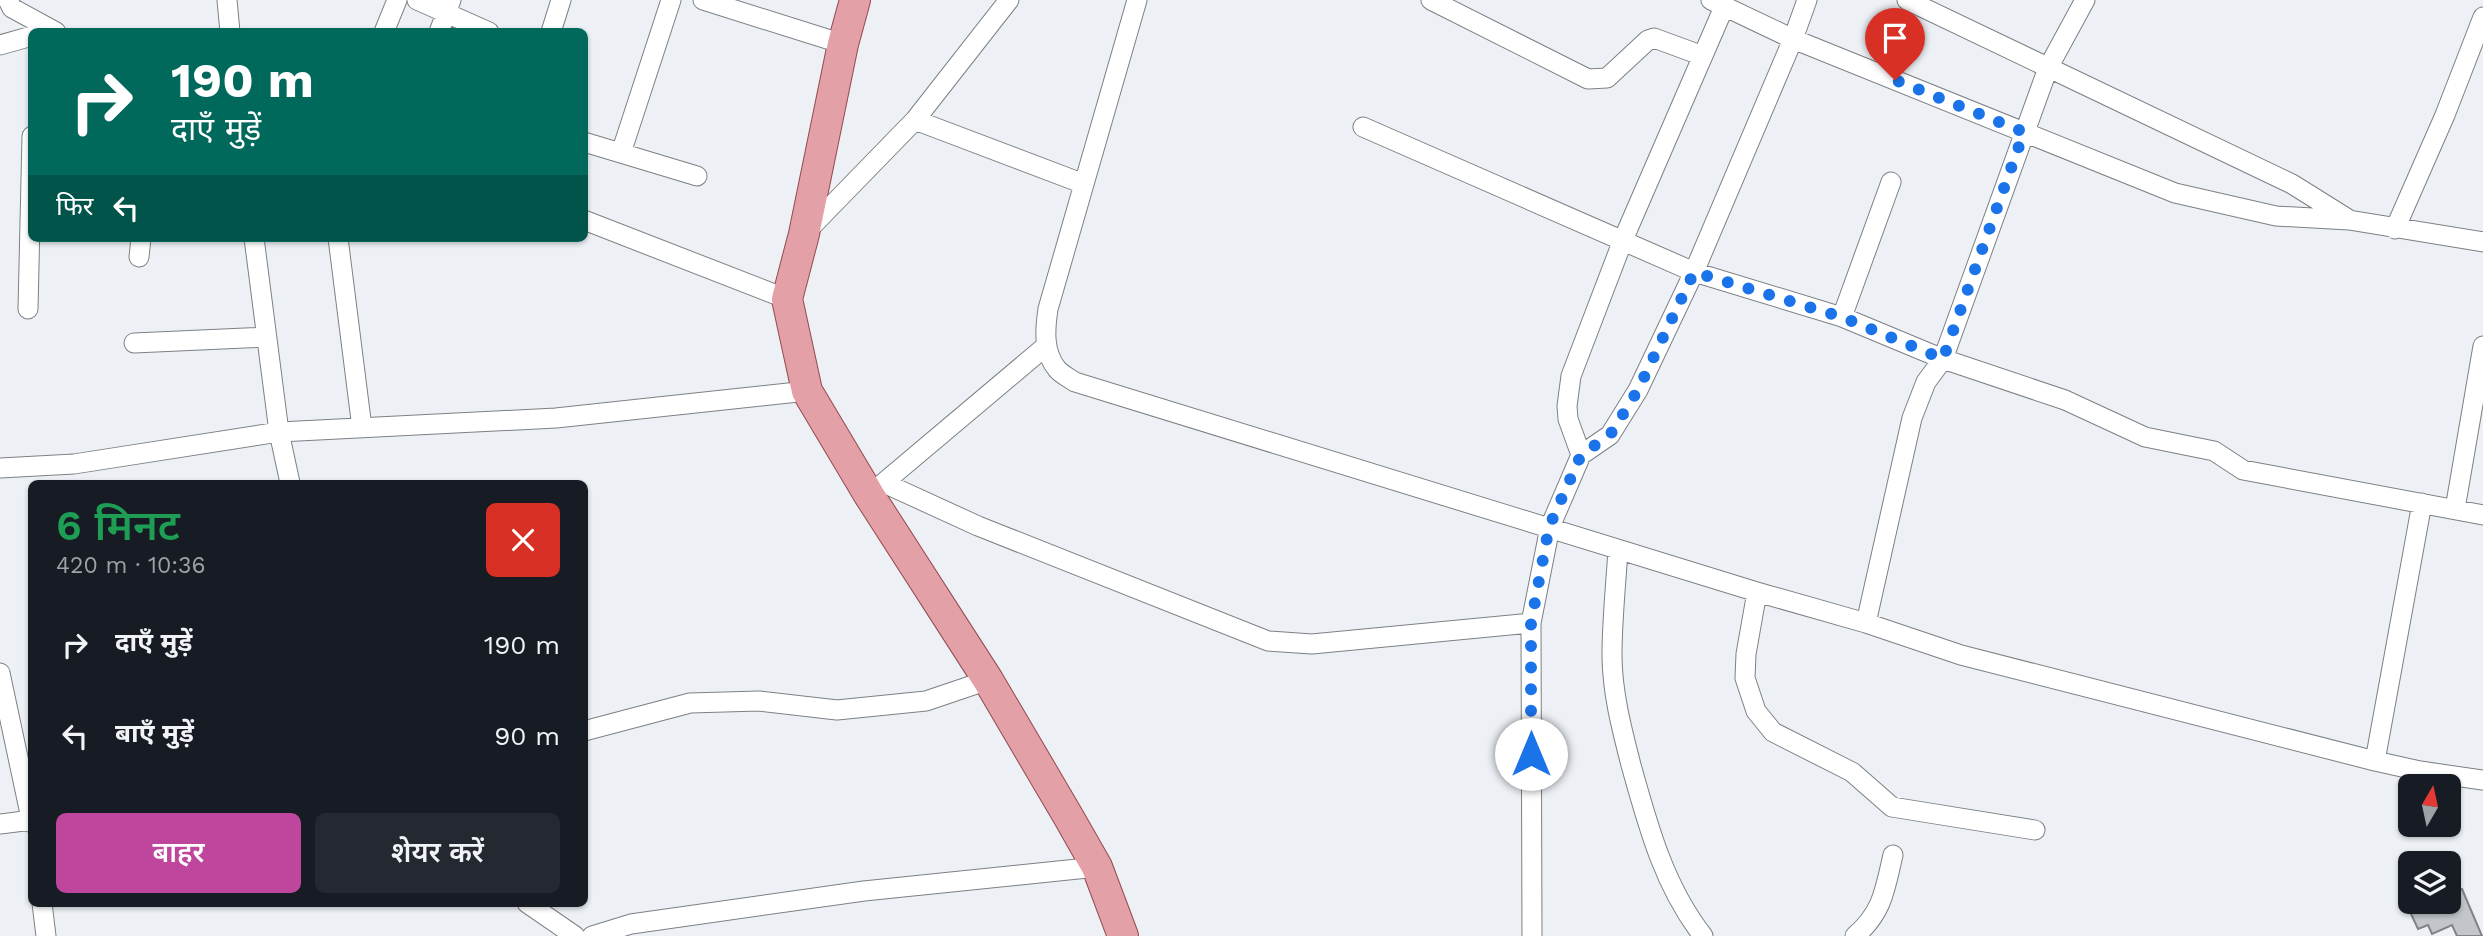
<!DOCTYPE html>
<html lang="hi">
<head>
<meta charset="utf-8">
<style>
	body { margin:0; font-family:"Work Sans","Noto Sans Devanagari",sans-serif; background:#242831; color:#f1f3f6; height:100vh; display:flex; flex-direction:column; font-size:26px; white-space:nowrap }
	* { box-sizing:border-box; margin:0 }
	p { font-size:23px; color:#9ea1a6 }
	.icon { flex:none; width:38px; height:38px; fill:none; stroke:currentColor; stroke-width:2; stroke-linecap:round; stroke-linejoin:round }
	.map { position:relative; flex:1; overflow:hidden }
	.details { position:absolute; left:28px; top:480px; width:560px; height:427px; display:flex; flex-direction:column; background:#171b24; border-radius:10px; box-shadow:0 2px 5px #0004 }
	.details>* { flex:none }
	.banner { position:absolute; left:28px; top:28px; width:560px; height:214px; border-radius:10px; box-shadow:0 2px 5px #0004; background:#00695c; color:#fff; overflow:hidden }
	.needle { width:46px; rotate:9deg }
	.controls { position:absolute; left:2398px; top:774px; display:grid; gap:14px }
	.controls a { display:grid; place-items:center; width:63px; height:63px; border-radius:10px; background:#171b24; box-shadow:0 2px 5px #0004; font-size:35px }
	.pin { position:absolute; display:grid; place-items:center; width:60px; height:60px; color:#fff; margin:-72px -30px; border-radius:50% 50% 50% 0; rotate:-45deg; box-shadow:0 0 7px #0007 }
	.pin .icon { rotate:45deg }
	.me { position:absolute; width:77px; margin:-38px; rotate:0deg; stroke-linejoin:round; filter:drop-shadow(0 0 5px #0008) }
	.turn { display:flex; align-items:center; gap:24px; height:147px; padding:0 28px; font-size:32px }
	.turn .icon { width:91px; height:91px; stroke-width:2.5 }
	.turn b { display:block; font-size:49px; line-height:60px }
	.then { display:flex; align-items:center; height:66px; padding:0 28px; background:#0003; gap:14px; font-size:26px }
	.round { display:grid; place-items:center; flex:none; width:74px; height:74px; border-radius:10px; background:#242831 }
	.headline { display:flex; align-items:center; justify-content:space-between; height:119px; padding:0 28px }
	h1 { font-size:42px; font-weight:600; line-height:52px; color:#1e9e55 }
	.primary-button { display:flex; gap:14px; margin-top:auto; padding:14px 28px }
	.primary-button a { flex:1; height:80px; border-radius:10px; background:#be479d; color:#fff; font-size:28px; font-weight:600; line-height:80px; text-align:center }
	.primary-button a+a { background:#242831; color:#f1f3f6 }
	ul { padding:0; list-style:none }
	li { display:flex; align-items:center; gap:21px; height:91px; padding:0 28px }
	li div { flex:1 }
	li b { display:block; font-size:26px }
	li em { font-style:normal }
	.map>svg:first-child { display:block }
	.building { fill:#c2c6ca; stroke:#808387; stroke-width:2 }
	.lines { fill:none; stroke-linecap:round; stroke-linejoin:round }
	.street-casing { stroke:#7c8084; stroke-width:21 }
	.primary-casing { stroke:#934a50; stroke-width:32 }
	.street { stroke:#fff; stroke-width:19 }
	.primary { stroke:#e3a0a6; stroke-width:30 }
	.route { stroke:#1a73e8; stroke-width:12; stroke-dasharray:0 21.6 }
</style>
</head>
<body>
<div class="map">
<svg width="2483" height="936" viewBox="0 0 2483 936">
	<rect width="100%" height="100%" fill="#edf1f6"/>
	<path class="building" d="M2462,889L2482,936H2457L2452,925L2432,934L2428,925L2418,929L2405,901H2448V895Z"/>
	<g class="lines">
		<g class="street-casing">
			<path id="street" d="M8,0L12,8L56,32
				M227,0L230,32
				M417,0L489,32
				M703,0L843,44
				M1137,0L1048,309C1045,329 1043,352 1057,369C1061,374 1069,378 1075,382L1757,592L1866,623L1961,655L2375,761L2420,771L2483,780
				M1431,0L1588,79L1607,78L1648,40L1654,38L1703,56
				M1711,0L1793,39L2175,193L2276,216L2349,220L2483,242
				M1907,0L2292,184L2348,219
				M384,32L397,0
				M439,32L451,0
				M551,32L561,0
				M0,45L32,36
				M915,120L1084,184
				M1363,127L1694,272L1842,317L1943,359L2065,400L2145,437L2214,451L2243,470L2483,515
				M584,142L697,176
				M621,153L671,0
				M584,220L787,299
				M2395,229L2445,115L2483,17
				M805,233L915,120L1009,0
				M254,238L279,432L290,483
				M338,238L362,428
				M139,257L141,238
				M28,309L32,136
				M1842,317L1891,182
				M134,343L266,337
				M1581,455L1610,435L1638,390L1694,272L1793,39L1807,0
				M0,468L74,464L279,432L556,418L807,391
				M884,483L978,526L1268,641L1312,644L1531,623
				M875,490L1046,346
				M2455,509L2483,346
				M1618,549C1616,584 1612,620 1612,655C1612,692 1622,730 1631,765C1648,826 1664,886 1703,936
				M1757,592L1746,654L1745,678L1756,711L1773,732L1852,772L1892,807L2035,830
				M1866,623L1912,418L1926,382L1943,359L2048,68L2085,0
				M0,673L32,823
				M584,731L690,703L759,701L837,710L926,701L988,680
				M2375,761L2422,503
				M0,824L32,820
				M42,903L46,936
				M527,903L575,936
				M592,936L631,924L864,891L1097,867
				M1532,936L1531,623L1550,527L1581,455L1568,419L1567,406L1571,376L1623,240L1724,7
				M1855,936C1883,912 1885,889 1893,855"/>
		</g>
		<g class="primary-casing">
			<path id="primary" d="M855,0L843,44L804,234L787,299L807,391L869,495L988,680L1068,816L1097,867L1123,936"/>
		</g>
		<use href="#street" class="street"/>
		<use href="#primary" class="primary"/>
	</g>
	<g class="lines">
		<path class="route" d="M1531,754V623L1549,527L1581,455L1610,435L1638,390L1694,272L1842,317L1943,359L2024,132L1895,80"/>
	</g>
</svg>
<div class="controls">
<a><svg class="needle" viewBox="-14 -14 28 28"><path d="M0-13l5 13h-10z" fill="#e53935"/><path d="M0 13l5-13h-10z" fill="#9ea1a6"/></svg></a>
<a><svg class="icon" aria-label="layers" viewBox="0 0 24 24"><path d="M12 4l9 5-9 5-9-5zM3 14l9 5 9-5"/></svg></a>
</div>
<div class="pin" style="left:1895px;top:80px;background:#d93025"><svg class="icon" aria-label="arrive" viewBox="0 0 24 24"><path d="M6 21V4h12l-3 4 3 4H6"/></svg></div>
<svg class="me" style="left:1531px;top:754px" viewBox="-20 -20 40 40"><circle r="19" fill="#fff"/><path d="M0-13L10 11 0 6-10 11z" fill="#1a73e8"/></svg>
<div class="banner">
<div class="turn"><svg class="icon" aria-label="right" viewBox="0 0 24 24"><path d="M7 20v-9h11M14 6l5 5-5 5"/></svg><div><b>190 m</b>दाएँ मुड़ें</div></div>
<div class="then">फिर<svg class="icon" aria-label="left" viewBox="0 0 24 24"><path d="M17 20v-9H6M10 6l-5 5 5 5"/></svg></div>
</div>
<section class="details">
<div class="headline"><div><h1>6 मिनट</h1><p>420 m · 10:36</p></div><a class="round" style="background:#d93025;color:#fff"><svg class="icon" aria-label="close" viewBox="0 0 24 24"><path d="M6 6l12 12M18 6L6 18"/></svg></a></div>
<ul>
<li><svg class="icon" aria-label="right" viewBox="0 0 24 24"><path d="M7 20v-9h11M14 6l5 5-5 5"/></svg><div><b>दाएँ मुड़ें</b></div><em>190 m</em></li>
<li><svg class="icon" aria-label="left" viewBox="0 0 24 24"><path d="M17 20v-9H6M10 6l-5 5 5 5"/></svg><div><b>बाएँ मुड़ें</b></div><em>90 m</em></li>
</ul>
<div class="primary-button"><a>बाहर</a><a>शेयर करें</a></div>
</section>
</div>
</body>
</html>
